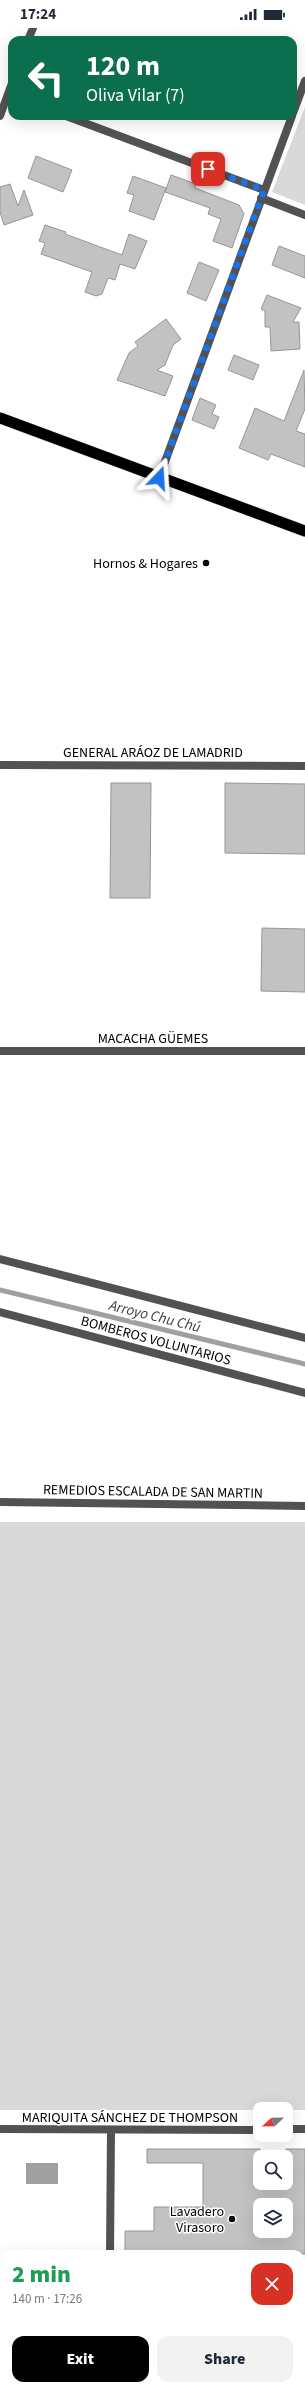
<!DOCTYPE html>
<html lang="en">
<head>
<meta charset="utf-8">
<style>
	body { margin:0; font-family:"Source Sans 3",sans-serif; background:#f2f2f3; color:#1f2937; height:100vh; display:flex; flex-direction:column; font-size:15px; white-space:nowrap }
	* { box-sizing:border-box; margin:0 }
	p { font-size:13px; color:#747a83 }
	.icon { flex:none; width:22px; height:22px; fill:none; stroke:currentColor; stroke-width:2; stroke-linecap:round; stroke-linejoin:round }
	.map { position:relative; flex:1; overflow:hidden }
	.panel { position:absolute; left:0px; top:2222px; width:305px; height:140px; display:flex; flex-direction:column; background:#fff; border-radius:12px 12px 0 0; box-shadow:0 4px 16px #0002 }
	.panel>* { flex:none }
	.guide { position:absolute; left:8px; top:8px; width:289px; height:84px; border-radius:12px; box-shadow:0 4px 16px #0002; background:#0b6e4f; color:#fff; overflow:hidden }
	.needle { width:26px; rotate:248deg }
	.buttons { position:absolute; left:253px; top:2074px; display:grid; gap:8px }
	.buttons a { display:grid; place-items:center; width:40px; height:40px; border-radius:8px; background:#fff; box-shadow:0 4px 16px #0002; font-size:20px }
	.pin { position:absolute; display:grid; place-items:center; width:34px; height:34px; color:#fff; margin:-17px; border-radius:8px; box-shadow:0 2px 6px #0006 }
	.me { position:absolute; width:44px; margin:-22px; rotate:20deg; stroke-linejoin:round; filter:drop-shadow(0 0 3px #0008) }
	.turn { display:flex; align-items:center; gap:14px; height:84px; padding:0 12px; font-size:18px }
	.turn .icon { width:52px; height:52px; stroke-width:2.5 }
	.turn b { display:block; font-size:28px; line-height:34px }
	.round { display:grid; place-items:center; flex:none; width:42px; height:42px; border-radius:12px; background:#f2f2f3 }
	.headline { display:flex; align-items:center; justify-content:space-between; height:68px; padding:0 12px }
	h1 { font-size:24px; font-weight:800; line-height:30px; color:#1e9e55 }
	.cta { display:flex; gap:8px; margin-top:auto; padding:8px 12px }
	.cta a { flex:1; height:46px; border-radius:12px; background:#000; color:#fff; font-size:16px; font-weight:800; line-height:46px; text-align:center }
	.cta a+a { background:#f2f2f3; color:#1f2937 }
	.status { display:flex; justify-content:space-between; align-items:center; height:28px; padding:0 20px; background:#fff; direction:ltr }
	.status svg { height:11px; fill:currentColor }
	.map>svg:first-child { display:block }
	.green { fill:#d9d9d9 }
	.water { fill:#a0a0a0 }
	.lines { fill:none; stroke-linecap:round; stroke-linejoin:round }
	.stream { stroke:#a0a0a0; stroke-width:5 }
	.building { fill:#c2c2c2; stroke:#969696; fill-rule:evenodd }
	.trunk-casing { stroke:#dbdbdb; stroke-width:12 }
	.minor { stroke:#525252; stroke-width:8 }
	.trunk { stroke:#000; stroke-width:11 }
	.route { stroke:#1a73e8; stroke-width:7; stroke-dasharray:0 12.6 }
	.poi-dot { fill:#000; stroke:#fff; stroke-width:1.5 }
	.labels { text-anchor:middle; stroke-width:3; stroke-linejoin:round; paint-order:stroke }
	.poi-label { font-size:14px; fill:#000; stroke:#fff; text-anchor:end }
	.street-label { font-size:14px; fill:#000; stroke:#fff }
	.water-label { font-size:15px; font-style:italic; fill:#414141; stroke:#fff }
</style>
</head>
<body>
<div class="status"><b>17:24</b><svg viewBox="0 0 49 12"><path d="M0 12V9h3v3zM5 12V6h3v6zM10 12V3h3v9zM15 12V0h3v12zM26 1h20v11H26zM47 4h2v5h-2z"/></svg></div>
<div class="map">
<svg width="305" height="2362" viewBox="0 0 305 2362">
	<rect width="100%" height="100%" fill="#fff"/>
	<path class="green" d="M305,79V177L272,164Z
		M0,1494H305V2082H0Z"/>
	<path class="water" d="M26,2135H58V2156H26Z"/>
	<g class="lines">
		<path class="stream" d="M0,1262L305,1336"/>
	</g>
	<path class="building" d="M36,128L72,142L63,164L28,150Z
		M171,147L196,156L195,160L239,177L244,186L232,220L213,213L221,191L208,186L210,180L165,164Z
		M133,148L166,160L154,192L129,183L134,167L127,165Z
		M10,156L18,178L24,162L33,187L4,197L0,184V159Z
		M45,197L66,204L65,206L122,227L129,206L147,213L135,241L120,236L115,252L108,250L102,266L96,268L85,264L92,244L41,226L45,215L39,213Z
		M279,218L305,228V250L272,237Z
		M199,234L219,242L206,273L187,265Z
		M267,267L301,280L293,294H299L300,321L271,323L270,299H265V283L261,281Z
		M166,291L181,311L173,317L165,337L157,342L173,348L165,368L117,352L129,325L138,318L135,314Z
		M234,327L259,337L253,352L228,342Z
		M304,342L305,381L296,403L305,406V439L271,426L268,432L239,420L255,380L284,393Z
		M200,370L216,377L212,386L219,389L214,401L192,392Z
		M111,755H151L150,870H110Z
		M225,755L305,756V826L225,825Z
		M262,900L305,901V964L261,963Z
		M147,2121H260V2155H286V2121H305V2226H125V2203H154V2179H203V2135H147ZM260,2177H286V2203H260Z"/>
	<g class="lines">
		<g class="trunk-casing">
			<path id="trunk" d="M0,390L305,503"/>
		</g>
		<path class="minor" d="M28,12L33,0
			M293,85L305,53
			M0,88L12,55
			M66,88L264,162
			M261,170L305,187
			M159,450L292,88
			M0,737L305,738
			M0,1023H305
			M0,1231L305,1310
			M0,1284L305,1365
			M0,1474L305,1478
			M0,2101L260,2102
			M286,2101H305
			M110,2226L111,2103
			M301,2352H305
			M0,2353H4
			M110,2358L111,2362"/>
		<use href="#trunk" class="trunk"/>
	</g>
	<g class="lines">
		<path class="route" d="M159,450L264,162L208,141"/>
	</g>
	<g class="poi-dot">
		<circle cx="206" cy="535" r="4"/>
		<circle cx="232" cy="2191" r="4"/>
	</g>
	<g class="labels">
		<g class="poi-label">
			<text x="198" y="540">Hornos &amp; Hogares</text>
			<text x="224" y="2188">Lavadero<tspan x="224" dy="16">Virasoro</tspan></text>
		</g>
		<g class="street-label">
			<text x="153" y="729">GENERAL ARÁOZ DE LAMADRID</text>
			<text x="153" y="1015">MACACHA GÜEMES</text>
			<text transform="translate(156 1312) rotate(15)" y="5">BOMBEROS VOLUNTARIOS</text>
			<text transform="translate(153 1463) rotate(1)" y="5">REMEDIOS ESCALADA DE SAN MARTIN</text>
			<text x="130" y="2094">MARIQUITA SÁNCHEZ DE THOMPSON</text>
		</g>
		<g class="water-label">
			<text transform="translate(155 1288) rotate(14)" y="5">Arroyo Chu Chú</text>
		</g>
	</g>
</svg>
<div class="buttons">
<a><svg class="needle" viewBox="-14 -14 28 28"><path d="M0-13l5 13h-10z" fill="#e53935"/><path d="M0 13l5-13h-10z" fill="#747a83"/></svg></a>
<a><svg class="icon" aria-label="search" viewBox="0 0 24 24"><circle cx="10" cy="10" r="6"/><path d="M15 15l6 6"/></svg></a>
<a><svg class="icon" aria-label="layers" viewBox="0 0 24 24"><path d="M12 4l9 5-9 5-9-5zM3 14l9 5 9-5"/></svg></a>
</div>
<div class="pin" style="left:208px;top:141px;background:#d93025"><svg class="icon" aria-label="arrive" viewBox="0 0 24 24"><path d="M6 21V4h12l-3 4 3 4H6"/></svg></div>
<svg class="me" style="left:159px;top:450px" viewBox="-20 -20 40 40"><path d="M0-17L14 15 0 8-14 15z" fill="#1a73e8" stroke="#fff" stroke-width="4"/></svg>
<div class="guide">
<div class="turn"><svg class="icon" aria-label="left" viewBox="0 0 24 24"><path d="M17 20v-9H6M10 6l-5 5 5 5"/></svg><div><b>120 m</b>Oliva Vilar (7)</div></div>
</div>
<section class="panel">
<div class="headline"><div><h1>2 min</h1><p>140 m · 17:26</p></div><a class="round" style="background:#d93025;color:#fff"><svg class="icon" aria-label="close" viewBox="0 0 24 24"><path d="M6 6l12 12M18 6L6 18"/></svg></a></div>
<div class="cta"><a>Exit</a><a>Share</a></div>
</section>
</div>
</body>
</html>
